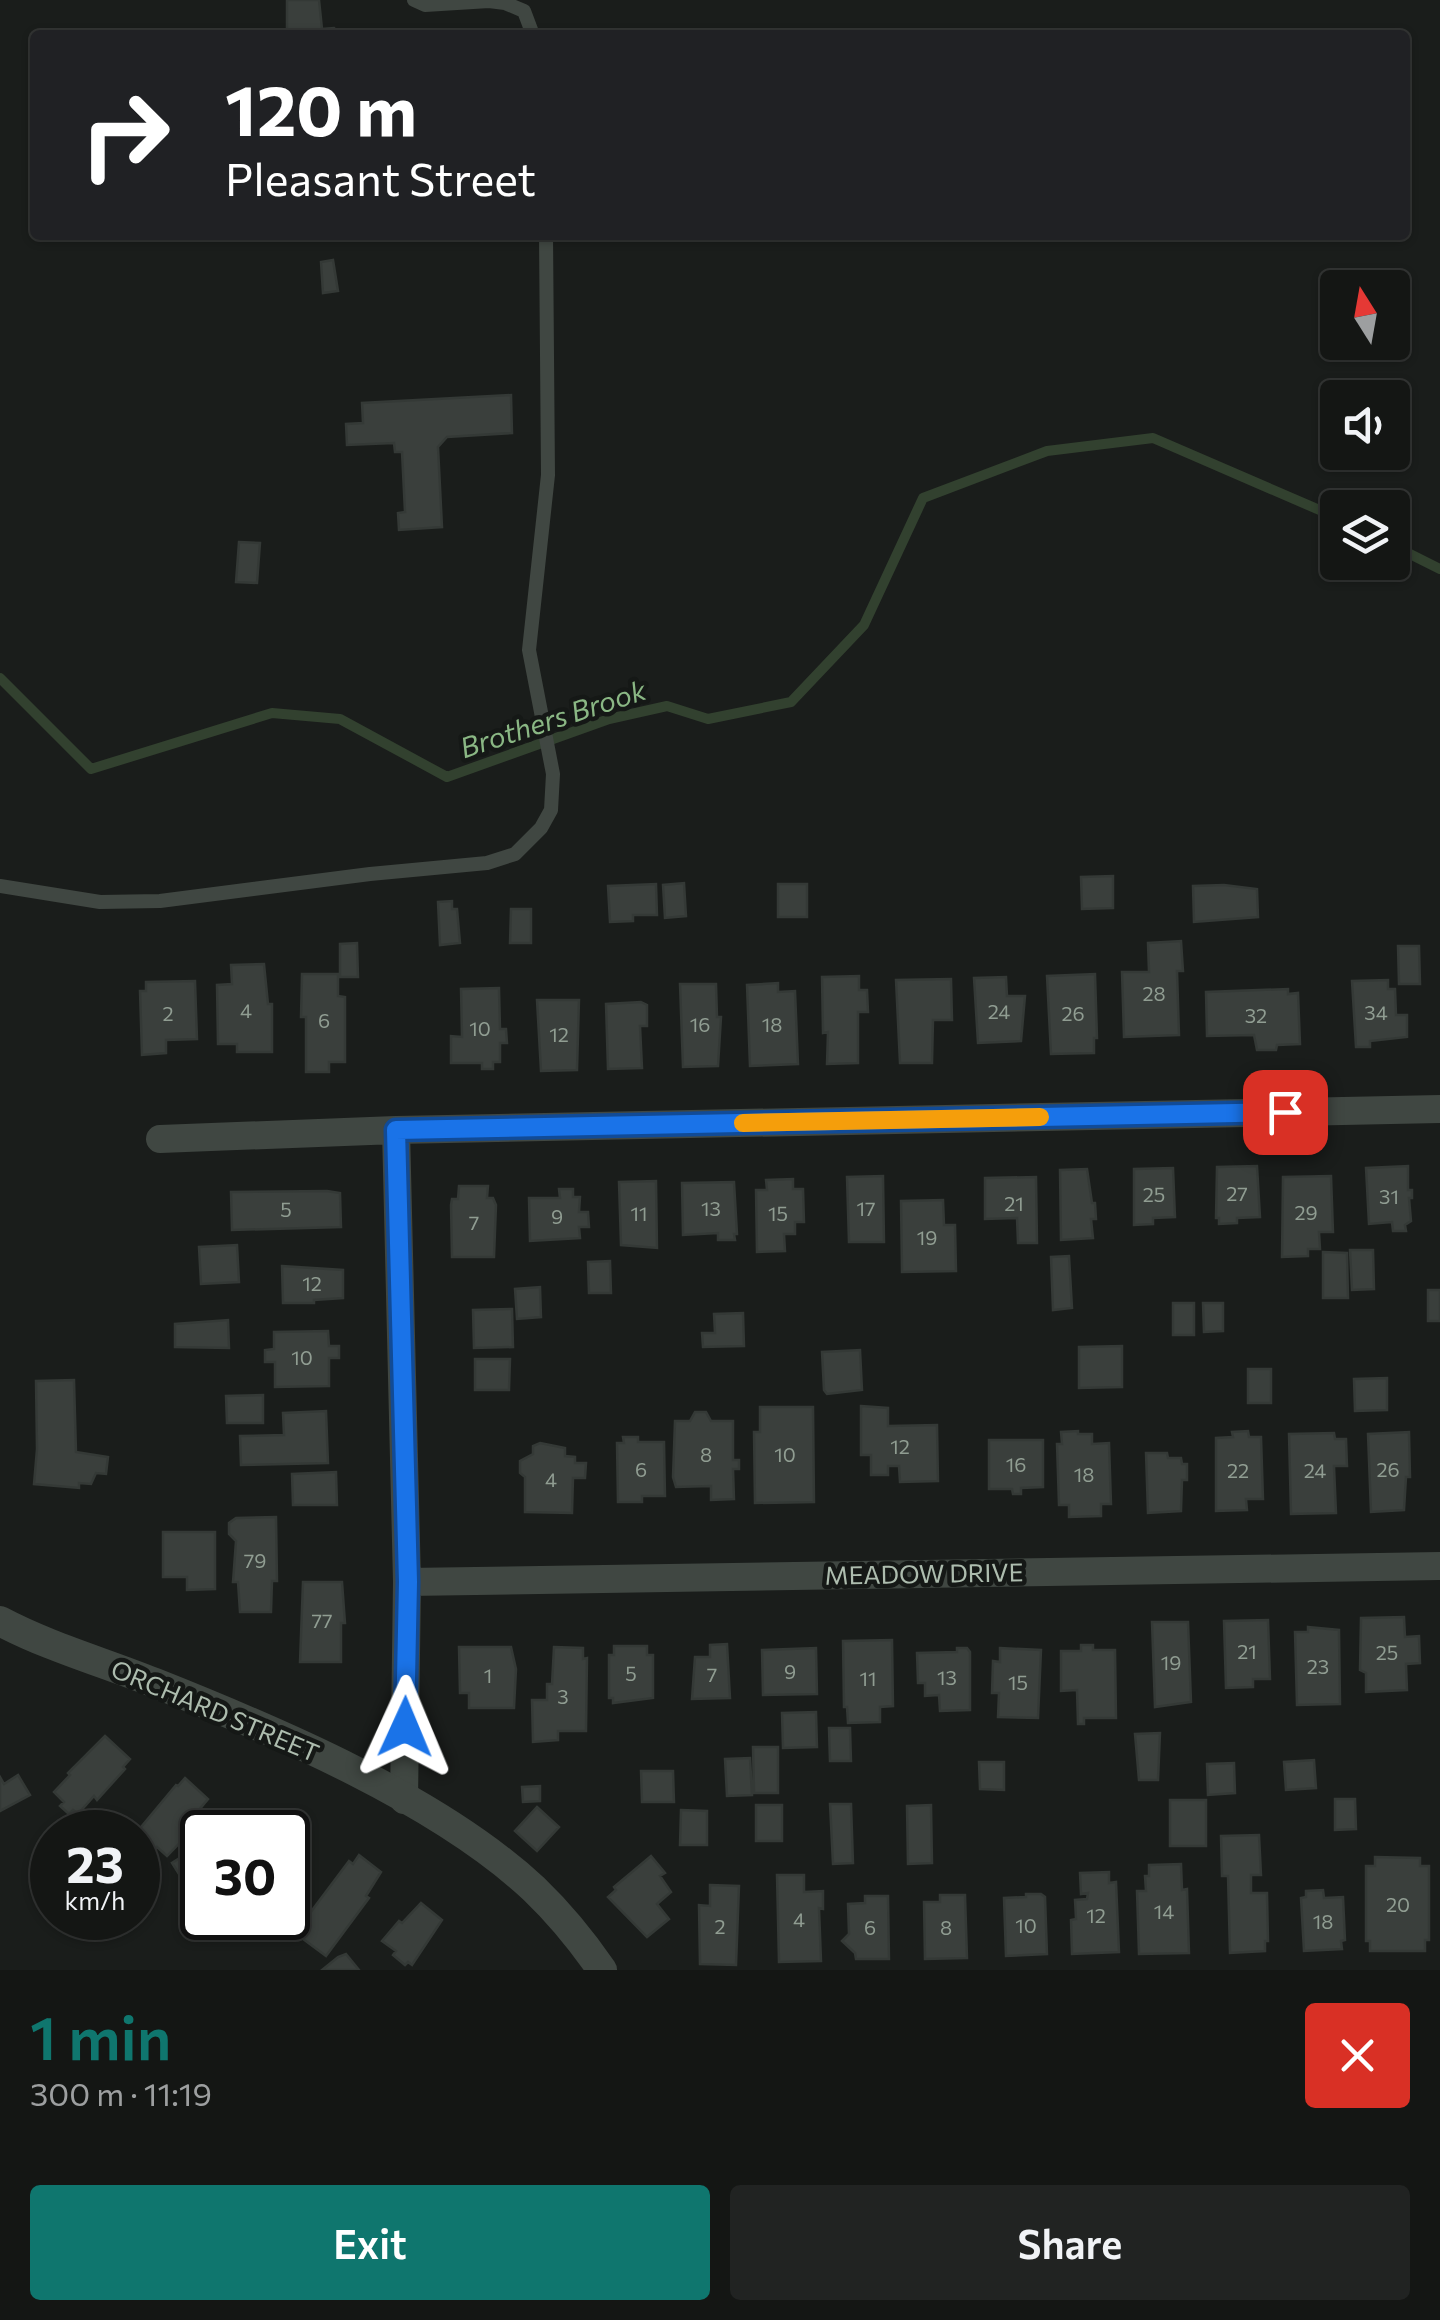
<!DOCTYPE html>
<html lang="en">
<head>
<meta charset="utf-8">
<style>
	body { margin:0; font-family:Commissioner,sans-serif; background:#212322; color:#f1f3f6; height:100vh; display:flex; flex-direction:column; font-size:38px; white-space:nowrap }
	* { box-sizing:border-box; margin:0 }
	p { font-size:32px; color:#9d9fa0 }
	.icon { flex:none; width:55px; height:55px; fill:none; stroke:currentColor; stroke-width:2; stroke-linecap:round; stroke-linejoin:round }
	.map { position:relative; height:1970px; overflow:hidden }
	.panel { display:flex; flex-direction:column; background:#141614; flex:1 }
	.panel>* { flex:none }
	.guide { position:absolute; left:30px; top:30px; width:1380px; height:210px; border-radius:10px; box-shadow:0 2px 8px #0004,0 0 0 2px #333534; background:#202124; color:#fff; overflow:hidden }
	.needle { width:65px; rotate:349deg }
	.tools { position:absolute; left:1320px; top:270px; display:grid; gap:20px }
	.tools a { display:grid; place-items:center; width:90px; height:90px; border-radius:10px; background:#141614; box-shadow:0 2px 8px #0004,0 0 0 2px #333534; font-size:50px }
	.speed { position:absolute; left:30px; top:1810px; display:flex; gap:20px; font-size:50px; font-weight:700; text-align:center }
	.speed>* { display:grid; place-content:center; width:130px; height:130px; border-radius:50%; background:#141614; box-shadow:0 2px 8px #0004,0 0 0 2px #333534; line-height:1 }
	.speed small { font-size:25px; font-weight:400 }
	.speed .limit { border:5px solid #111; border-radius:15px; background:#fff; color:#111 }
	.pin { position:absolute; display:grid; place-items:center; width:85px; height:85px; color:#fff; margin:-42px; border-radius:20px; box-shadow:0 5px 15px #0006 }
	.me { position:absolute; width:110px; margin:-55px; rotate:1deg; stroke-linejoin:round; filter:drop-shadow(0 0 8px #0008) }
	.turn { display:flex; align-items:center; gap:35px; height:210px; padding:0 30px; font-size:45px }
	.turn .icon { width:130px; height:130px; stroke-width:2.5 }
	.turn b { display:block; font-size:70px; line-height:85px }
	.round { display:grid; place-items:center; flex:none; width:105px; height:105px; border-radius:10px; background:#212322 }
	.head { display:flex; align-items:center; justify-content:space-between; height:170px; padding:0 30px }
	h1 { font-size:60px; font-weight:600; line-height:75px; color:#0f766e }
	.cta { display:flex; gap:20px; margin-top:auto; padding:20px 30px }
	.cta a { flex:1; height:115px; border-radius:10px; background:#0f766e; color:#fff; font-size:40px; font-weight:600; line-height:115px; text-align:center }
	.cta a+a { background:#212322; color:#f1f3f6 }
	.map>svg:first-child { display:block }
	.lines { fill:none; stroke-linecap:round; stroke-linejoin:round }
	.stream { stroke:#32412f; stroke-width:10 }
	.building { fill:#3a3f3c; stroke:#343936; stroke-width:2.5 }
	.service { stroke:#404742; stroke-width:14 }
	.minor { stroke:#404742; stroke-width:28 }
	.tertiary { stroke:#404742; stroke-width:30 }
	.route-casing { stroke:#114b97; stroke-width:25 }
	.route { stroke:#1a73e8; stroke-width:18 }
	.slow { stroke:#f59e0b; stroke-width:18 }
	.labels { text-anchor:middle; stroke-width:9; stroke-linejoin:round; paint-order:stroke }
	.number-label { font-size:20px; fill:#909d92 }
	.street-label { font-size:25px; fill:#adbcae; stroke:#151816 }
	.water-label { font-size:28px; font-style:italic; fill:#8ab784; stroke:#151816 }
</style>
</head>
<body>
<div class="map">
<svg width="1440" height="1970" viewBox="0 0 1440 1970">
	<rect width="100%" height="100%" fill="#1a1d1b"/>
	<g class="lines">
		<path class="stream" d="M1392,545L1440,569
			M0,678L91,769L272,713L340,719L447,777L609,719L667,706L708,719L791,702L864,625L923,498L1047,451L1153,438L1338,518"/>
	</g>
	<path class="building" d="M287,0H319L322,29L334,28L341,35H287Z
		M333,260L338,291L323,293L321,262Z
		M511,395L512,433L447,437L438,447L442,527L399,530L398,513L405,512L402,452H395L394,443L347,445L346,424L363,423L362,403Z
		M239,542L260,543L257,583L236,582Z
		M1113,876V908L1082,909L1081,877Z
		M684,883L686,916L665,918L663,885Z
		M656,884L657,915H633V921L610,922L608,886Z
		M778,884H807V917H778Z
		M1224,885L1257,889L1258,917L1194,922L1193,886Z
		M452,901V909H457L460,943L440,945L438,902Z
		M511,909H531V943H510Z
		M1181,941L1183,971H1177L1179,1035L1124,1037L1122,972H1149L1148,943Z
		M357,943L358,977H340V944Z
		M1398,946H1419L1420,984H1399Z
		M264,964L268,1004H272V1052H237V1044H218L217,985L232,984L231,965Z
		M302,974H338V996L345,997V1062H329V1072H306V1017H301Z
		M1095,974L1097,1038H1094V1053L1051,1054L1047,976Z
		M859,976V990H867L868,1012H858V1063L827,1064L828,1032L823,1033L822,977Z
		M1006,977L1007,996H1025L1021,1041L978,1043L974,978Z
		M951,979L952,1020H933L932,1063H900L896,980Z
		M1388,980V989H1395L1396,1015H1407V1037L1370,1041V1047H1356L1352,981Z
		M195,981L197,1039L166,1040V1053L142,1055L140,991H146V982Z
		M778,983V992L795,991L798,1064L750,1066L747,985Z
		M680,984H716L717,1017H721L718,1066L683,1067Z
		M499,988L500,1029H506L507,1043H500V1062H493V1069H482V1063H451V1036L462,1037L461,989Z
		M1288,989V994L1298,993L1300,1044L1277,1045L1276,1050H1257L1254,1035L1207,1036L1206,992Z
		M537,1000H579L577,1070L541,1071Z
		M641,1002L647,1005V1026H640L642,1068L608,1069L606,1004Z
		M1257,1166L1260,1217L1237,1218V1223L1219,1224V1218H1216L1217,1167Z
		M1408,1166V1190H1412V1198H1409L1411,1221L1405,1225L1406,1231H1393L1392,1222L1369,1224L1366,1168Z
		M1173,1168L1175,1217L1153,1218V1224L1134,1225V1169Z
		M1087,1169L1092,1203H1095L1096,1219H1091L1093,1238L1061,1240L1060,1170Z
		M883,1176L884,1242H849L847,1177Z
		M1331,1176L1333,1232H1319L1320,1249H1308V1256L1282,1257L1283,1177Z
		M1036,1177L1037,1243H1018L1017,1218L985,1219V1178Z
		M793,1179V1189H803L804,1222H795V1234H784L785,1251L757,1252L756,1190H767L766,1180Z
		M656,1181L657,1248L621,1245L619,1182Z
		M734,1182L737,1234H734L735,1240H718V1233L683,1235L682,1183Z
		M459,1186H488L487,1198H493L496,1205L494,1257H452L451,1205L452,1199H458Z
		M559,1189H573V1197H580L579,1212H588L589,1227H579L580,1238L530,1241L529,1198H560Z
		M327,1191L340,1193L341,1227L232,1230L231,1192Z
		M943,1200L944,1225H955L956,1271L902,1272L901,1201Z
		M237,1245L239,1282L201,1284L199,1247Z
		M1350,1250H1373L1374,1289L1352,1290Z
		M1323,1252L1347,1253L1348,1298H1323Z
		M1069,1256L1072,1308L1053,1310L1051,1257Z
		M610,1261L611,1293H589L588,1262Z
		M282,1266L343,1270V1298L314,1300V1303H283Z
		M540,1287L541,1317L517,1319L515,1289Z
		M1428,1290H1440V1321H1428Z
		M1173,1303H1194V1335H1173Z
		M1203,1303H1223V1331L1204,1332Z
		M512,1309L513,1347L474,1348L473,1310Z
		M743,1313L744,1346L703,1347L702,1333H715L714,1314Z
		M228,1320L229,1348L175,1347V1324Z
		M328,1331L329,1346H339V1358H329V1386L275,1387V1362H265V1350L274,1349V1332Z
		M1122,1346V1387L1079,1388V1347Z
		M860,1350L862,1390L827,1394L824,1390L822,1352Z
		M475,1359H510L509,1390H475Z
		M1248,1369H1271V1403H1248Z
		M1387,1378V1410L1355,1411L1354,1379Z
		M74,1380L76,1452L108,1457L106,1474L96,1473L91,1484L79,1483V1488L34,1484L37,1449L36,1381Z
		M263,1395V1423H227L226,1396Z
		M861,1406L888,1408V1426L937,1425L938,1481L900,1482L899,1466H888V1475H871V1455H861Z
		M760,1407H813L814,1502L755,1503L754,1432H760Z
		M326,1411L328,1463L241,1465L240,1436L284,1435L283,1413Z
		M695,1412H706L711,1421H733V1460H739V1469H733L734,1499L711,1500V1486L676,1487L673,1477L675,1421H690Z
		M1078,1431V1434H1092V1444L1109,1443L1111,1504H1101V1516L1069,1517V1505H1059L1057,1444H1062L1061,1432Z
		M1248,1431L1249,1437H1261L1263,1499H1246L1247,1510L1216,1511V1438L1233,1437L1232,1432Z
		M1409,1432L1410,1477H1406L1404,1510L1371,1512L1368,1434Z
		M1334,1433L1335,1439H1346L1347,1466H1334L1336,1513L1291,1514L1289,1434Z
		M623,1437H638V1442H664L665,1496H642V1502H618L617,1443H624Z
		M989,1440H1043V1487L1021,1488V1494H1013L1012,1489H989Z
		M540,1443L565,1448V1456L575,1457V1463H586L585,1478H573L572,1513L525,1512V1477L520,1473V1461L533,1454V1446Z
		M1146,1453H1167L1168,1458H1181L1182,1464H1187V1480H1182L1181,1511L1148,1513Z
		M336,1472L337,1505H293L292,1474Z
		M276,1517L277,1581H272L271,1612H240L238,1582H233L236,1541L229,1534V1523L236,1518Z
		M163,1532H215V1589L187,1590V1577H163Z
		M303,1582H342L345,1623H341V1662H300Z
		M1404,1617L1405,1637L1419,1636L1420,1663L1406,1664L1407,1690L1366,1692V1673L1360,1670L1361,1618Z
		M1268,1620L1270,1679H1253V1687L1226,1688L1224,1621Z
		M1152,1622H1188L1191,1702L1155,1707Z
		M1308,1627L1339,1630L1340,1704L1297,1705L1295,1632H1308Z
		M892,1640L893,1706L880,1707V1722L848,1723L847,1707H844L843,1641Z
		M727,1644L730,1698L692,1699L695,1657H710V1645Z
		M1081,1645H1093V1650H1115L1116,1718H1084V1724H1078L1077,1690L1061,1691V1651H1081Z
		M614,1646H647V1655H653V1698L613,1703V1698H609V1655H614Z
		M459,1647H511L516,1669L514,1708H469V1693H460Z
		M554,1647L583,1648V1659L587,1658L586,1731H558V1740L533,1742L532,1700H547V1684H552Z
		M816,1648L817,1694L763,1695L762,1650Z
		M957,1648H967L970,1652V1710L940,1711L939,1695L925,1696V1683H918L917,1653L957,1652Z
		M1000,1648L1041,1650L1038,1718L998,1717L999,1693H992L993,1661L1000,1662Z
		M816,1712L817,1747L783,1748L782,1713Z
		M829,1728H850L851,1761H830Z
		M1160,1733L1158,1780H1139L1135,1734Z
		M105,1736L130,1759L123,1767L125,1769L97,1800L94,1796L78,1814L73,1810L69,1814L60,1806L64,1802L54,1792L70,1775L68,1773Z
		M753,1747H778V1793H754Z
		M750,1758L752,1795L727,1796L725,1759Z
		M1314,1760L1316,1788L1286,1790L1284,1762Z
		M979,1762H1004V1790L980,1789Z
		M1234,1763L1235,1793L1208,1795L1207,1764Z
		M641,1771H673L674,1802H642Z
		M18,1775L30,1795L0,1811V1777L4,1784Z
		M185,1778L208,1799L194,1816L200,1822L167,1856L157,1847L146,1860L138,1853L137,1832L176,1785L178,1786Z
		M540,1786V1801L523,1802L522,1787Z
		M1335,1799H1355L1356,1829L1335,1830Z
		M1170,1800H1206V1846H1170Z
		M830,1804H851L853,1863L833,1864Z
		M756,1805H782V1841H756Z
		M931,1805L932,1863L908,1864L907,1806Z
		M537,1807L559,1827L537,1851L515,1831Z
		M279,1810L300,1827L295,1838L308,1849L296,1864L288,1857V1832H254L259,1831Z
		M681,1810L707,1811V1845H680Z
		M1259,1835L1261,1875H1251V1893H1267L1268,1941H1265V1951L1230,1953L1228,1876H1222L1221,1836Z
		M200,1845L202,1850V1882L189,1890L172,1863Z
		M359,1855L381,1872L366,1896L369,1898L326,1956L295,1933L349,1861L353,1864Z
		M651,1856L665,1873L660,1876L671,1892L657,1904L669,1919L647,1937L608,1897L616,1890L614,1887Z
		M1375,1857L1420,1858V1866H1429V1940H1425V1951H1370V1941H1366V1866H1375Z
		M1181,1864L1182,1890L1187,1889L1189,1953L1139,1954L1137,1891H1146L1145,1876H1149V1865Z
		M1109,1872V1883L1116,1882L1119,1952L1072,1954L1071,1920L1076,1919L1075,1900L1087,1899L1088,1893L1081,1894L1080,1873Z
		M777,1875H804V1892L823,1891V1909L819,1908L821,1961L779,1962Z
		M710,1885L739,1886L736,1965L700,1964L699,1905L710,1906Z
		M1323,1890L1324,1898L1343,1897L1345,1940L1341,1941L1342,1949L1304,1951L1301,1898L1306,1897V1891Z
		M1026,1894H1041L1045,1897L1047,1954L1006,1956L1004,1898L1026,1897Z
		M940,1895H965L967,1958L925,1959L924,1902H940Z
		M865,1896H888L889,1959H856L855,1953L842,1941L849,1934L848,1904L865,1903Z
		M288,1898L297,1914L251,1936L241,1918H288Z
		M421,1903L442,1920L412,1965L408,1962L405,1965L393,1955L396,1951L382,1941L399,1921L402,1923Z
		M346,1954L359,1970H322L338,1957Z"/>
	<g class="lines">
		<path class="service" d="M414,0L425,5L489,1L505,3L524,11L533,35
			M0,886L100,902L160,901L370,874L487,863L515,854L541,828L551,810L553,774L529,650L548,475L546,235"/>
		<path class="minor" d="M396,1130L407,1582L404,1800
			M160,1139L396,1130L1440,1109
			M407,1582L1440,1566"/>
		<path class="tertiary" d="M0,1621C49,1647 103,1662 155,1683C276,1731 439,1800 534,1889C559,1913 582,1941 602,1970"/>
	</g>
	<g class="lines">
		<g class="route-casing">
			<path id="route" d="M405,1727L408,1582L396,1130L1285,1112"/>
		</g>
		<use href="#route" class="route"/>
		<path class="slow" d="M743,1123L1040,1117"/>
	</g>
	<g class="labels">
		<g class="number-label">
			<text x="1154" y="1001">28</text>
			<text x="246" y="1018">4</text>
			<text x="999" y="1019">24</text>
			<text x="1376" y="1020">34</text>
			<text x="168" y="1021">2</text>
			<text x="1073" y="1021">26</text>
			<text x="1256" y="1023">32</text>
			<text x="324" y="1028">6</text>
			<text x="700" y="1032">16</text>
			<text x="772" y="1032">18</text>
			<text x="480" y="1036">10</text>
			<text x="559" y="1042">12</text>
			<text x="1237" y="1201">27</text>
			<text x="1154" y="1202">25</text>
			<text x="1389" y="1204">31</text>
			<text x="1014" y="1211">21</text>
			<text x="711" y="1216">13</text>
			<text x="866" y="1216">17</text>
			<text x="286" y="1217">5</text>
			<text x="1306" y="1220">29</text>
			<text x="639" y="1221">11</text>
			<text x="778" y="1221">15</text>
			<text x="557" y="1224">9</text>
			<text x="474" y="1230">7</text>
			<text x="927" y="1245">19</text>
			<text x="312" y="1291">12</text>
			<text x="302" y="1365">10</text>
			<text x="900" y="1454">12</text>
			<text x="706" y="1462">8</text>
			<text x="785" y="1462">10</text>
			<text x="1016" y="1472">16</text>
			<text x="641" y="1477">6</text>
			<text x="1388" y="1477">26</text>
			<text x="1238" y="1478">22</text>
			<text x="1315" y="1478">24</text>
			<text x="1084" y="1482">18</text>
			<text x="551" y="1487">4</text>
			<text x="255" y="1568">79</text>
			<text x="322" y="1628">77</text>
			<text x="1247" y="1659">21</text>
			<text x="1387" y="1660">25</text>
			<text x="1171" y="1670">19</text>
			<text x="1318" y="1674">23</text>
			<text x="790" y="1679">9</text>
			<text x="631" y="1681">5</text>
			<text x="712" y="1682">7</text>
			<text x="488" y="1683">1</text>
			<text x="947" y="1685">13</text>
			<text x="868" y="1686">11</text>
			<text x="1018" y="1690">15</text>
			<text x="563" y="1704">3</text>
			<text x="1398" y="1912">20</text>
			<text x="1164" y="1919">14</text>
			<text x="1096" y="1923">12</text>
			<text x="799" y="1927">4</text>
			<text x="1323" y="1929">18</text>
			<text x="1026" y="1933">10</text>
			<text x="720" y="1934">2</text>
			<text x="870" y="1935">6</text>
			<text x="946" y="1935">8</text>
		</g>
		<g class="street-label">
			<text transform="translate(924 1574) rotate(-1)" y="9">MEADOW DRIVE</text>
			<text transform="translate(215 1711) rotate(23)" y="9">ORCHARD STREET</text>
		</g>
		<g class="water-label">
			<text transform="translate(553 719) rotate(-18)" y="10">Brothers Brook</text>
		</g>
	</g>
</svg>
<div class="tools">
<a><svg class="needle" viewBox="-14 -14 28 28"><path d="M0-13l5 13h-10z" fill="#e53935"/><path d="M0 13l5-13h-10z" fill="#9d9fa0"/></svg></a>
<a><svg class="icon" aria-label="sound" viewBox="0 0 24 24"><path d="M4 9h4l5-4v14l-5-4H4zM17 9q2 3 0 6"/></svg></a>
<a><svg class="icon" aria-label="layers" viewBox="0 0 24 24"><path d="M12 4l9 5-9 5-9-5zM3 14l9 5 9-5"/></svg></a>
</div>
<div class="speed"><div>23<small>km/h</small></div><div class="limit">30</div></div>
<div class="pin" style="left:1285px;top:1112px;background:#d93025"><svg class="icon" aria-label="arrive" viewBox="0 0 24 24"><path d="M6 21V4h12l-3 4 3 4H6"/></svg></div>
<svg class="me" style="left:405px;top:1727px" viewBox="-20 -20 40 40"><path d="M0-17L14 15 0 8-14 15z" fill="#1a73e8" stroke="#fff" stroke-width="4"/></svg>
<div class="guide">
<div class="turn"><svg class="icon" aria-label="right" viewBox="0 0 24 24"><path d="M7 20v-9h11M14 6l5 5-5 5"/></svg><div><b>120 m</b>Pleasant Street</div></div>
</div>
</div>
<section class="panel">
<div class="head"><div><h1>1 min</h1><p>300 m · 11:19</p></div><a class="round" style="background:#d93025;color:#fff"><svg class="icon" aria-label="close" viewBox="0 0 24 24"><path d="M6 6l12 12M18 6L6 18"/></svg></a></div>
<div class="cta"><a>Exit</a><a>Share</a></div>
</section>
</body>
</html>
